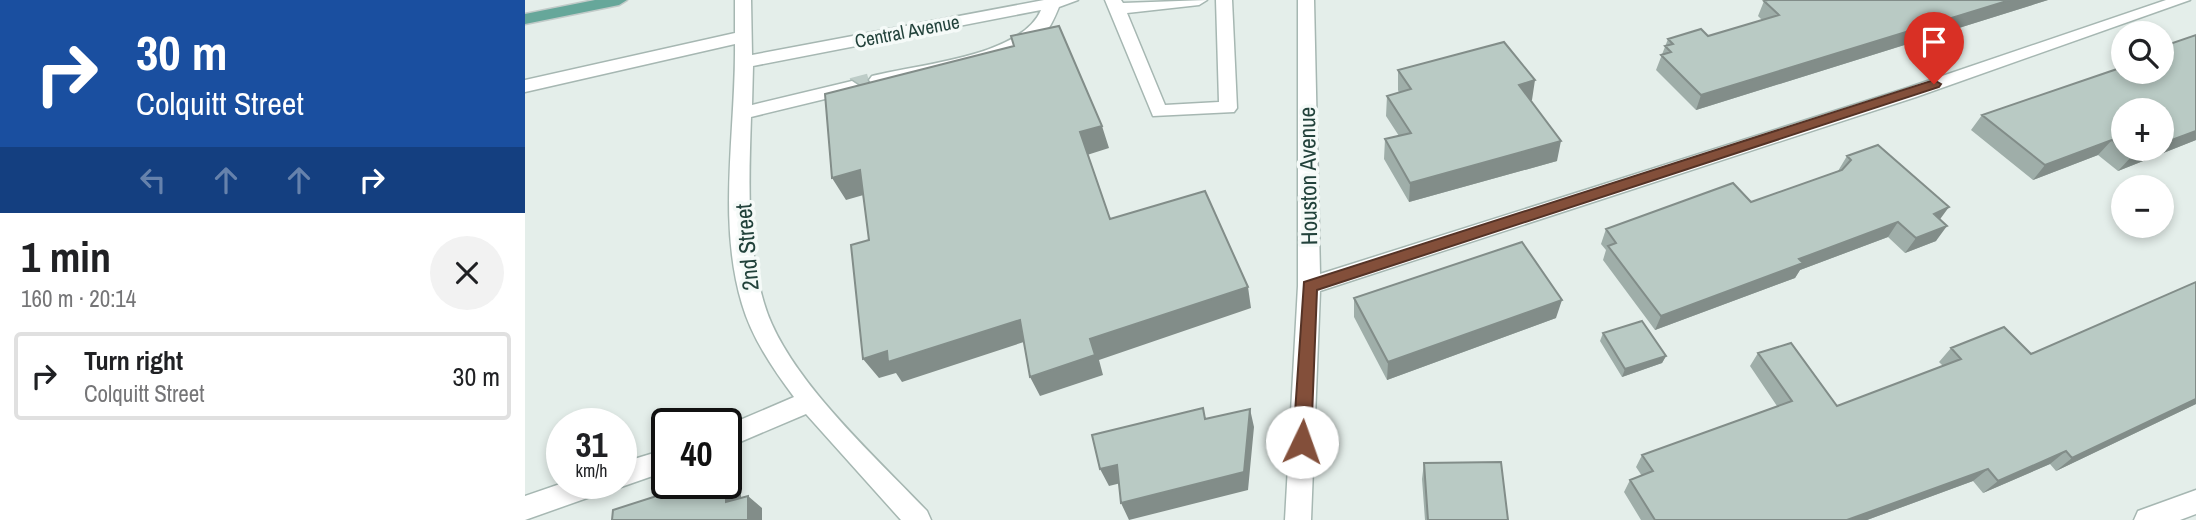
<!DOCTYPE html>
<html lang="en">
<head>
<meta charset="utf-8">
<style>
	body { margin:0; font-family:"Archivo Narrow",sans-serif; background:#f2f2f2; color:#202124; height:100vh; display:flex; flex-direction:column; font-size:26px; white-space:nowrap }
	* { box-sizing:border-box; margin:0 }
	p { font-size:23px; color:#757577 }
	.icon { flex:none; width:38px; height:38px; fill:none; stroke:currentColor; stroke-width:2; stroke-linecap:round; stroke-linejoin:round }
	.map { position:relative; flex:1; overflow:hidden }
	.details { display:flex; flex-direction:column; background:#fff; width:525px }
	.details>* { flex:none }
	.banner { background:#1a4fa0; color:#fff; overflow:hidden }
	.buttons { position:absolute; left:1586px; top:21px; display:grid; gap:14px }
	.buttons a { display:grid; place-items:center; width:63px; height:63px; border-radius:50%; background:#fff; box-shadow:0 4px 10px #0003; font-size:35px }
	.speed { position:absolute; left:21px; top:408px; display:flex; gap:14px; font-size:35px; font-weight:700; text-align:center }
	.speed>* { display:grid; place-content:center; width:91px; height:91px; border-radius:50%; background:#fff; box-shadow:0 4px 10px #0003; line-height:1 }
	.speed small { font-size:18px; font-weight:400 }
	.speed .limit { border:4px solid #111; border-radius:10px; background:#fff; color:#111 }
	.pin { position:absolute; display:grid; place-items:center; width:60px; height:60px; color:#fff; margin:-72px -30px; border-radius:50% 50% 50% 0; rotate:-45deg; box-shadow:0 0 7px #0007 }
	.pin .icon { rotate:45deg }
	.me { position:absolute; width:77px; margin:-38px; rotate:3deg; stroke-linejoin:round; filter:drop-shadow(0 0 5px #0008) }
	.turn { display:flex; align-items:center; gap:24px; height:147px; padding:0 21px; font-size:32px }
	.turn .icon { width:91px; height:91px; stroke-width:2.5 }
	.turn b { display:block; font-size:49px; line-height:60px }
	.lanes { display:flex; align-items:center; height:66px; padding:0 21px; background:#0003; justify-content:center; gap:35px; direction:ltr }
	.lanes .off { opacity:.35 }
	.round { display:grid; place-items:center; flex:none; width:74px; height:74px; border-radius:37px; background:#f2f2f2 }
	.summary { display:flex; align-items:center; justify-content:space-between; height:119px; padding:0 21px }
	h1 { font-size:42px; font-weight:700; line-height:52px }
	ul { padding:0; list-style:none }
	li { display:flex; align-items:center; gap:21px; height:88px; margin:0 14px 10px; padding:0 7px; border:4px solid #e0e0e0; border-radius:7px }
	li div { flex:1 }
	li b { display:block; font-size:26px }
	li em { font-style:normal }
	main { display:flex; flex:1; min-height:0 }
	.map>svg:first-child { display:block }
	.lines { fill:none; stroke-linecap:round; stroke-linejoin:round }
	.minor-tunnel { stroke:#bdccc7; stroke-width:18; stroke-dasharray:18 9; stroke-linecap:butt }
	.minor-casing { stroke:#a6b7b2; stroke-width:3 }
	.major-casing { stroke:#c1cac8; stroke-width:3 }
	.minor { fill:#fff; fill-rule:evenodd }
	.major { fill:#66a79a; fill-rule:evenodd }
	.wall { fill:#9faea9 }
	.shaded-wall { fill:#828d89 }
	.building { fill:#b9cac4; stroke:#828d89; stroke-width:2 }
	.route { fill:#834f3a; stroke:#553326; stroke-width:2 }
	.labels { text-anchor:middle; stroke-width:7; stroke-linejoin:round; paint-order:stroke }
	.far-street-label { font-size:19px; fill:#22423b; stroke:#f5faf8 }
	.street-label { font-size:23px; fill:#22423b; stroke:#f5faf8 }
</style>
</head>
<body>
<main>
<section class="details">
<div class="banner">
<div class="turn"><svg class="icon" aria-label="right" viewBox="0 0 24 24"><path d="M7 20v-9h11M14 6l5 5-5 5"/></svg><div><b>30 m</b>Colquitt Street</div></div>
<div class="lanes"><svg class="icon off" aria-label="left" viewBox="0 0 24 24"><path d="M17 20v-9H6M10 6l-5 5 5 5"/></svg><svg class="icon off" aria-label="ahead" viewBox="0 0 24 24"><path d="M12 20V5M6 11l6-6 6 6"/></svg><svg class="icon off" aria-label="ahead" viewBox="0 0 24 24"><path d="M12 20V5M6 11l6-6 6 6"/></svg><svg class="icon" aria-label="right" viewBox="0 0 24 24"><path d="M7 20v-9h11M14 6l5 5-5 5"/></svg></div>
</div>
<div class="summary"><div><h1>1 min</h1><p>160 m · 20:14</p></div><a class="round"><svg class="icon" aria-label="close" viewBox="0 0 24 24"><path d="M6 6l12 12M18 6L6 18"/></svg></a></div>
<ul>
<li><svg class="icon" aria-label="right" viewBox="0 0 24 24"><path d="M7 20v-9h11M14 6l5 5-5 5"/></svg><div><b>Turn right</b><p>Colquitt Street</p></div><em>30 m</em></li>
</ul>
</section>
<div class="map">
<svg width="1671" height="520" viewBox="0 0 1671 520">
	<rect width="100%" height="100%" fill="#e4eeea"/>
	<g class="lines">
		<path class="minor-tunnel" d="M327,87L353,80"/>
		<g class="minor-casing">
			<path id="minor" d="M210,0H226L227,55L519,0H553L534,7C529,19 524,31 514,39C480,65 396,76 353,86L347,84L344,80L347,76C392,64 496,57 516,10L228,66L227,105L327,81L336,87L333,91L226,117C224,178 221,243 239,303C260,376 350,456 402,511L406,520H376L281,414L201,448V426L269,397C248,369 227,338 217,304C192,221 211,129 210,44L0,92V80L210,33Z
				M580,0H596L598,3L682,0L674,5L602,13L640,105L694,102L691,0H707L712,108L709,112L628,116Z
				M773,0H789L795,274L1379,89L1641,0H1665L1391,97L795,291L786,520H760L773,286Z
				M142,449V471L96,487L87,483H96V463Z
				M38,483H86L82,491L0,520V496Z
				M1671,490V514L1655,520H1609L1613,511Z"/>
		</g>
		<g class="major-casing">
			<path id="major" d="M70,0H102L94,5L0,24V14Z"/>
		</g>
		<use href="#minor" class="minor"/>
		<use href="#major" class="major"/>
	</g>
	<path class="wall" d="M1523,0L1171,110L1131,70L1143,39L1183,36L1237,20L1233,16L1239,1Z
		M1671,35V140L1593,171L1573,155L1508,180L1446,130L1457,115L1636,72V47Z
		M873,70L1007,100H1006L1032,161L884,202L859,159L860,139L874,136L861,116L862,96L874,93L873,90Z
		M1322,156L1415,220L1411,241L1380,253L1363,237L1275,270L1270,278L1130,330L1078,260L1081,250L1076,244L1081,229L1226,202L1313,171Z
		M829,298L1031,318L862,380L829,317Z
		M1078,333L1141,356L1137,363L1097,377L1075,341Z
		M1426,348L1506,354L1671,404L1531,471L1525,464L1458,493L1448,481L1342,520H1116L1099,492L1105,480L1117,476L1111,467L1117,455L1252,406L1225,366L1233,353L1312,406L1418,366L1414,362Z
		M899,463L983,520H900L897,479Z"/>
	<path class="shaded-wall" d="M1485,0H1523L1171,110L1176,95Z
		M1010,80L1007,100L991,105L994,85Z
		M577,126L584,148L562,155L555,132Z
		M1671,131V140L1593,171L1607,156L1625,149H1636V144Z
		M1587,140L1573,155L1508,180L1520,165Z
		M1036,141L1032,161L884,202L885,183Z
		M335,170L349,192L321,200L307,178Z
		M1424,207L1413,222L1409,214Z
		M1373,222L1363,237L1275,270L1270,278L1130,330L1136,316L1274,259Z
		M1422,226L1411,241L1380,253L1391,238Z
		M723,287L726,308L574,360L578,375L515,396L505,377L565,339Z
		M1037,300L1031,318L862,380L863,362Z
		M495,320L505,340L377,382L371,373L354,378L338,359L362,351Z
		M1141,356L1137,363L1097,377L1100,369Z
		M1671,399V404L1531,471L1547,458Z
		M725,409L729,427L723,490L604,520L596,503Z
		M1541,451L1525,464L1458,493L1473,481Z
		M592,465L600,482L584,486L575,469Z
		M1463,469L1448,481L1342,520H1322Z
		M201,473L216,486V514L201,502Z
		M223,496L237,508V520H223Z"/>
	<path class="building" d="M1243,0H1485L1176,95L1136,55L1146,52L1140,46L1148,44L1143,39L1176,29L1183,36L1254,15L1239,1Z
		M534,26L577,126L555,132L585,219L680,191L723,287L565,339L570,355L505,377L495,320L363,362L362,351L338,359L326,245L344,240L335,170L307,178L300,94L489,46L486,36Z
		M1671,35V131L1636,144V110H1598V149L1587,140L1520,165L1457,115L1598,67V72H1636V53L1640,52L1636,49V47Z
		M979,42L1010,80L994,85L1036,141L885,183L860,139L886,133L862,96L886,89L873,70Z
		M1353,145L1424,207L1409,214L1422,226L1391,238L1373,222L1274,259L1278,263L1136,316L1083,246L1091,243L1081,229L1208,183L1226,202L1317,170L1326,160L1322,156Z
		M1598,149H1625L1607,156Z
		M997,242L1037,300L863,362L829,298Z
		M1671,282V399L1547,458L1541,451L1473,481L1463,469L1322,520H1130L1105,480L1128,471L1117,455L1267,401L1233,353L1266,343L1312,406L1436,359L1426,348L1479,327L1506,354Z
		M1117,321L1141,356L1100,369L1078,333Z
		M678,408L680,419L725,409L719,472L596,503L592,465L575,469L567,435Z
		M976,462L983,520H903L899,463Z
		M201,473V502L223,496V520H87L88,510L172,483H201Z"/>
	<path class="route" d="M1409,80L1416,84L1414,87L792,290L786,442L783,448L777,450L770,448L768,442L779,282Z"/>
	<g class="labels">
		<g class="far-street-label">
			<text transform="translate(382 31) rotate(-11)" y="7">Central Avenue</text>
		</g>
		<g class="street-label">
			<text transform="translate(783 176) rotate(-91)" y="8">Houston Avenue</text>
			<text transform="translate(222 247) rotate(-95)" y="8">2nd Street</text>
		</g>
	</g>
</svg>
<div class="buttons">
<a><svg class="icon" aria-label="search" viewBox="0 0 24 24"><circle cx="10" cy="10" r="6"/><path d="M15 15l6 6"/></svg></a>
<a>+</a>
<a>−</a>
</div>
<div class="speed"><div>31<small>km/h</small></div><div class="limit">40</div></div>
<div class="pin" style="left:1409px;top:84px;background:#d93025"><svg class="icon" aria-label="arrive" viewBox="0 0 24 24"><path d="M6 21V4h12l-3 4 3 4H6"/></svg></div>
<svg class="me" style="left:777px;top:442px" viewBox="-20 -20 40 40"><circle r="19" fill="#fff"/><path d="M0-13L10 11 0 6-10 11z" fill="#834f3a"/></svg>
</div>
</main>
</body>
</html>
